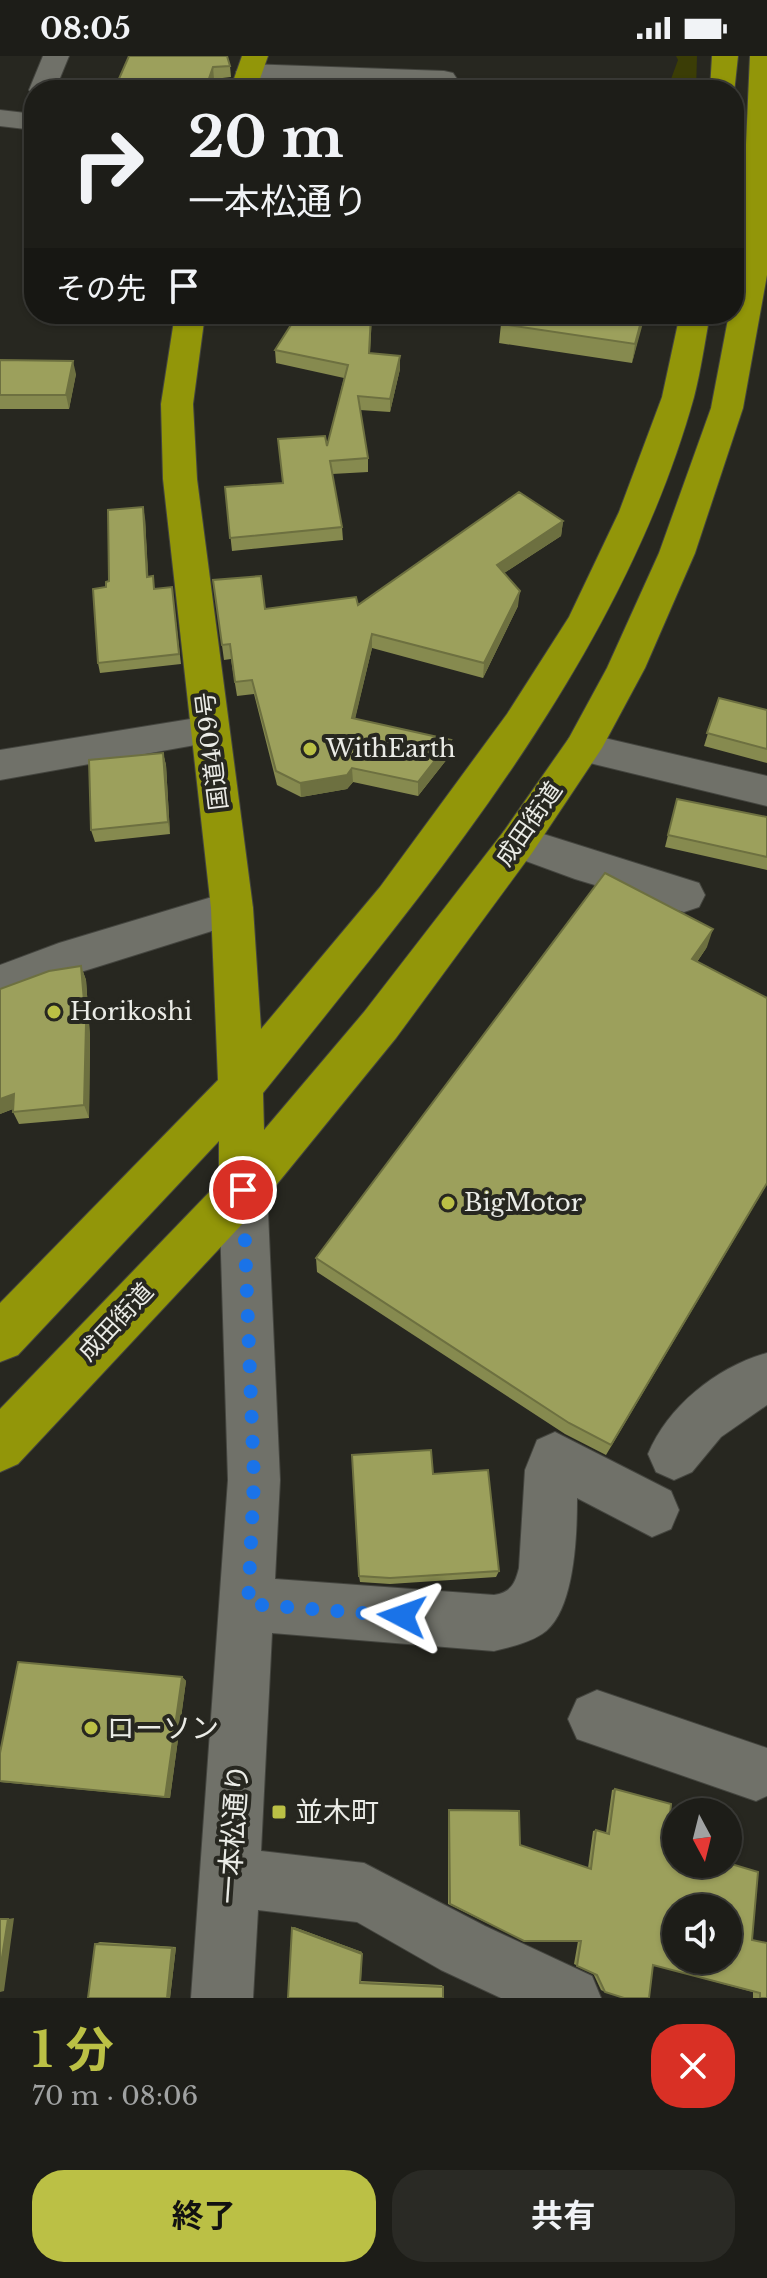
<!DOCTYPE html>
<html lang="ja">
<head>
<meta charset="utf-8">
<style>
	body { margin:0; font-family:"Libre Baskerville","Noto Sans JP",serif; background:#2a2a25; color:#f1f3f6; height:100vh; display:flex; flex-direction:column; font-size:30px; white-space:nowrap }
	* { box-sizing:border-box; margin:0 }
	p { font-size:26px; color:#a0a2a2 }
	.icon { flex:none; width:44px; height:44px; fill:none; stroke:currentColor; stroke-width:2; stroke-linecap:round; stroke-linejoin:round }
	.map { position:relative; height:1942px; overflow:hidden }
	.side { display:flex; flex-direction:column; background:#1d1d18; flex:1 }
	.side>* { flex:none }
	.hud { position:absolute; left:24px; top:24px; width:720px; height:244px; border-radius:32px; box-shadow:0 2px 6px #0004,0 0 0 2px #3b3b37; background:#1d1d18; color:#f1f3f6; overflow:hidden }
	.needle { width:52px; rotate:173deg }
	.buttons { position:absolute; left:662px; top:1742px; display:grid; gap:16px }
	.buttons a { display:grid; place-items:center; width:80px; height:80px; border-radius:50%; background:#1d1d18; box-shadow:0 2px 6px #0004,0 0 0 2px #3b3b37; font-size:40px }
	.pin { position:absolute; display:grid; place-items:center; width:68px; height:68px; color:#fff; margin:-34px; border:4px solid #fff; border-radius:50%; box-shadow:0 2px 8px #0007 }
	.me { position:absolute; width:88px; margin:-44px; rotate:274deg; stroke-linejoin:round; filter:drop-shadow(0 0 6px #0008) }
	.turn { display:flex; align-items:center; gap:28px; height:168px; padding:0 32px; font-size:36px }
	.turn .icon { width:104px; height:104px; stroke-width:2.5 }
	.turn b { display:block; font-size:56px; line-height:68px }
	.then { display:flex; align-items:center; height:76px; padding:0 32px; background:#0003; gap:16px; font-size:30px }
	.round { display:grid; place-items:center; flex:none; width:84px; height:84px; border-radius:32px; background:#2a2a25 }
	.summary { display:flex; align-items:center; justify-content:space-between; height:136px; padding:0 32px }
	h1 { font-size:48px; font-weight:700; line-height:60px; color:#bbc045 }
	.primary-button { display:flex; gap:16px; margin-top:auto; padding:16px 32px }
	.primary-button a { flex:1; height:92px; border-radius:32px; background:#bbc045; color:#111; font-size:32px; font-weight:700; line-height:92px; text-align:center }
	.primary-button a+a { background:#2a2a25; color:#f1f3f6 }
	.status { display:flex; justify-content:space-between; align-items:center; height:56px; padding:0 40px; background:#1d1d18; direction:ltr }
	.status svg { height:22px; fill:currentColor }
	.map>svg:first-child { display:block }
	.green { fill:#3b3d06 }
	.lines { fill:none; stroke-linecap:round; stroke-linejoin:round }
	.minor-casing { stroke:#44453f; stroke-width:2 }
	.highway-casing { stroke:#44453f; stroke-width:2 }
	.minor { fill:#707169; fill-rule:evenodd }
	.highway { fill:#929609; fill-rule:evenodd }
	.wall { fill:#868a4f }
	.shaded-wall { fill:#6d7040 }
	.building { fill:#9ca05c; stroke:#6d7040; stroke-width:2; fill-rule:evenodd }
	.route { stroke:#1a73e8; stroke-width:14; stroke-dasharray:0 25.2 }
	.poi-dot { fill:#bbc045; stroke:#272720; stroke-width:3 }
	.labels { text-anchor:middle; stroke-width:8; stroke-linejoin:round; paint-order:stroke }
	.poi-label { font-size:24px; fill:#eaebe6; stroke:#272720; text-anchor:start }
	.street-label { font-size:24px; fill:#eaebe6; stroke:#272720 }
	.near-poi-label { font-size:28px; fill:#eaebe6; stroke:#272720; text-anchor:start }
	.near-street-label { font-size:28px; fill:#eaebe6; stroke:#272720 }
</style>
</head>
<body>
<div class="status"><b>08:05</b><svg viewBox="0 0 49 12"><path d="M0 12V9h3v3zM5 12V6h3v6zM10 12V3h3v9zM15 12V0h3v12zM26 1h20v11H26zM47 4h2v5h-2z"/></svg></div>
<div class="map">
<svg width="767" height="1942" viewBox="0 0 767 1942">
	<rect width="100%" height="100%" fill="#272720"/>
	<path class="green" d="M676,0H697L696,34H667L678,4Z"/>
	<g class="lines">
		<g class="minor-casing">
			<path id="minor" d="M43,0H69L55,34H34V40L29,34Z
				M249,8L444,15L453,17L457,23L453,29L444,31L240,22L236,16L240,10Z
				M0,54L34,58V74L0,70Z
				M209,660L223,664L228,674L223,684L0,724V694Z
				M583,677L767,720V750L569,702L564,692L569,682Z
				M518,770L699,827L705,839L699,851L684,856L575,823L504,797L498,786L504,775Z
				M232,835L247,840L253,852L247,864L68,920L0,946V909L59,887Z
				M243,1112L260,1119L267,1134L280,1424L275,1523L494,1539C511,1536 515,1528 519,1512L525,1414L537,1384L555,1376L671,1435L679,1454L671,1473L652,1481L577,1442C577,1478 575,1557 542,1578C528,1587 510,1591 494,1595L272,1577L261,1795L364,1807L485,1870L592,1920L601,1942H501L441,1914L357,1866L258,1854L253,1942H191L228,1424L219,1134L226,1119Z
				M767,1297V1349L721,1381L692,1416L674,1424L656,1416L648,1398C668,1350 717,1311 767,1297Z
				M597,1634L767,1692V1740L756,1745L577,1683L568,1663L577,1643Z"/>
		</g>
		<g class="highway-casing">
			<path id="highway" d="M242,0H268L256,34H230Z
				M712,0H738L734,37V34H710Z
				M750,0H767V219L743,352L695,497L645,612L602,692L532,797L396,982L260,1149L18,1408L0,1416V1353L219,1126V1085L18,1299L0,1306V1247L218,1024L211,852L163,423L161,348L175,258H205L193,348L197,423L253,852L261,973L380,831L507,658L569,561L619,456L662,341L680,258H710C705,285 701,314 694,341C621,604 431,828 263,1037L264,1074L364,956L504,775L569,682L607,612L659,497L711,352L729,258H734V235L741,198Z"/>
		</g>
		<use href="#minor" class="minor"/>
		<use href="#highway" class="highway"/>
	</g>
	<path class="wall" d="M129,0L230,10L231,21L214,23L210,34H114Z
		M298,258H372L370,297L400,313L390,356L360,354L368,402V416L332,418L342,471L343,484L232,495L225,431L283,427L327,390L344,322L276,307L275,294Z
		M504,258H644L632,307L499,287L501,268Z
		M0,304L76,318L69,353H0Z
		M145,462L148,521L155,533L172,531L181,608L100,617L98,607L106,531Z
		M563,465L561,480L504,517L518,550L483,622L372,592L355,662L451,698L418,740L353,726L347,733L301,741L277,729L254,638L237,640L231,603L224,604L213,524L265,553L358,549Z
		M719,642L767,654V707L704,690Z
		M163,697L166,709L170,778L95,786L91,774Z
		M677,743L767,761V814L665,791Z
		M707,891L697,906L767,1128L606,1399L565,1378L317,1216L316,1202Z
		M81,910L86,924L90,981L89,1062L19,1068L13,1056V1053L0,1058V933Z
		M433,1418L499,1515L496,1521L390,1528L360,1526L359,1520Z
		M182,1621L186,1625L170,1742L0,1726V1697Z
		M615,1733L667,1791L752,1884L767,1942H753V1936L653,1909L605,1936L601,1934L593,1917L574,1908L578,1885H524L448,1848V1755L449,1754L520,1789L588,1812L593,1775L596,1774L606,1777L612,1734Z
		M294,1871L362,1896L361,1925L442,1929L443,1931L288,1942L292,1872Z
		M100,1886L176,1891L170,1942H88L95,1888Z"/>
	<path class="shaded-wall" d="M213,11L214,23L210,34H205Z
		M643,258H644L643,267L632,307L635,288Z
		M400,300V313L390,356V343Z
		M73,305L76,318L69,353L66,339Z
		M143,451L145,462L149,532L147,521Z
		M563,465L561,480L495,523L497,509Z
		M520,535L518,550L483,622L484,607Z
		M372,578V592L352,676V662Z
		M451,684V698L418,740V726Z
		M163,697L166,709L170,778L168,766Z
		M352,712L353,726L347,733L301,741L300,727Z
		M713,873L707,891L686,921L692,903Z
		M81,910L86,924L90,981L89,1062L84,1049Z
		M14,1038L20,1050L0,1058V1043Z
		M182,1621L186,1625L170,1742L165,1741Z
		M14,1862L4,1935L0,1936V1914L8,1863Z
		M294,1871L362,1896L360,1927L292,1872Z
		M176,1891L170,1942H167L172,1892Z"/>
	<path class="building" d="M129,0H227L230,10L213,11L205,34H114Z
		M298,258H371L369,297L400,300L390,343L358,340L368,402L330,405L342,471L230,482L225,431L283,427L278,383L325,380L327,390L348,309L275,294Z
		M504,258H643L635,288L501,268Z
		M0,304L73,305L66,339H0Z
		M519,436L563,465L497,509L520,535L484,607L372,578L352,662L451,684L418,726L352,712L347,719L300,727L276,715L252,624L235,626L230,588L222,589L213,524L261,520L265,553L356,541L358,549Z
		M143,451L147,521L153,520L154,533L172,531L179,598L98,607L93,533L106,531V526L109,525L108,454Z
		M719,642L767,654V693L707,677Z
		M163,697L168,766L91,774L89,704Z
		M677,743L767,761V801L668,779Z
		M605,817L713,873L692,903L767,942V1127L611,1389L569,1367L316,1202Z
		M81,910L86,968L84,1049L13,1056L14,1038L0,1043V933L49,915Z
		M431,1394L433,1418L488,1414L499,1515L390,1522L359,1520L352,1399Z
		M18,1606L182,1621L165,1741L0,1725V1697Z
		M615,1733L671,1748L667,1791L676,1793V1808L728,1807L758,1816L752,1884L767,1887V1942H760V1937L653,1909L649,1942H624L605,1936L597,1919L577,1910L581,1885H524L450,1848L449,1754L519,1755L520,1789L591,1813L596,1774L609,1778ZM676,1852H728V1904H676Z
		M0,1863H8L0,1914Z
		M292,1872L362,1898L360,1927L443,1931V1942H288Z
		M95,1888L172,1892L167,1942H88Z"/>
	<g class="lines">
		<path class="route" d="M243,1134L254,1424L248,1548L402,1560"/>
	</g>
	<g class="poi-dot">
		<circle cx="310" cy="693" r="8"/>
		<circle cx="54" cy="956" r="8"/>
		<circle cx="448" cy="1147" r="8"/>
		<circle cx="91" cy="1672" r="8"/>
		<rect x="271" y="1748" width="16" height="16" rx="4"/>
	</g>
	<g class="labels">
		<g class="poi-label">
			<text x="326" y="701">WithEarth</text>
			<text x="70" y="964">Horikoshi</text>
			<text x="464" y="1155">BigMotor</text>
		</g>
		<g class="street-label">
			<text transform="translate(212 695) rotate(-97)" y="8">国道409号</text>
			<text transform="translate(529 768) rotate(-55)" y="8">成田街道</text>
			<text transform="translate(116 1266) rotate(-47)" y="8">成田街道</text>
		</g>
		<g class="near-poi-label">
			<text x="107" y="1682">ローソン</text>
			<text x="295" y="1766">並木町</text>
		</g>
		<g class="near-street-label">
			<text transform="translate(233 1778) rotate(-86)" y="10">一本松通り</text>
		</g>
	</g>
</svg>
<div class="buttons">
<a><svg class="needle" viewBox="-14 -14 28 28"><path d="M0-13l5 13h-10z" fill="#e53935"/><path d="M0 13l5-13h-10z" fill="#a0a2a2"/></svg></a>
<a><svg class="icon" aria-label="sound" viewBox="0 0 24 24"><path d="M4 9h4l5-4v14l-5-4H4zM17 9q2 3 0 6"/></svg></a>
</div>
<div class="pin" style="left:243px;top:1134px;background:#d93025"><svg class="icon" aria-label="arrive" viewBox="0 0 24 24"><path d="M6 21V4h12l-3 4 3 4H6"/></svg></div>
<svg class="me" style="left:402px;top:1560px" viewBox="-20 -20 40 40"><path d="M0-17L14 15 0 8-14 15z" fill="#1a73e8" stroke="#fff" stroke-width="4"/></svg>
<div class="hud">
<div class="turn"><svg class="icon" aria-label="right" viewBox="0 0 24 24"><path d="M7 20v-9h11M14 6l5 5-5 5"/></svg><div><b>20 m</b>一本松通り</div></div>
<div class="then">その先<svg class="icon" aria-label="arrive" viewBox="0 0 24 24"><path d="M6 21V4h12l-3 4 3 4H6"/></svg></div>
</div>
</div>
<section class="side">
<div class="summary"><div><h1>1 分</h1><p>70 m · 08:06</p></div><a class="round" style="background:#d93025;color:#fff"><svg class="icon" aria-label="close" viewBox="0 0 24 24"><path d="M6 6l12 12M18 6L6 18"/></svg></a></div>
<div class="primary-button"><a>終了</a><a>共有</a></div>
</section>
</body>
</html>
